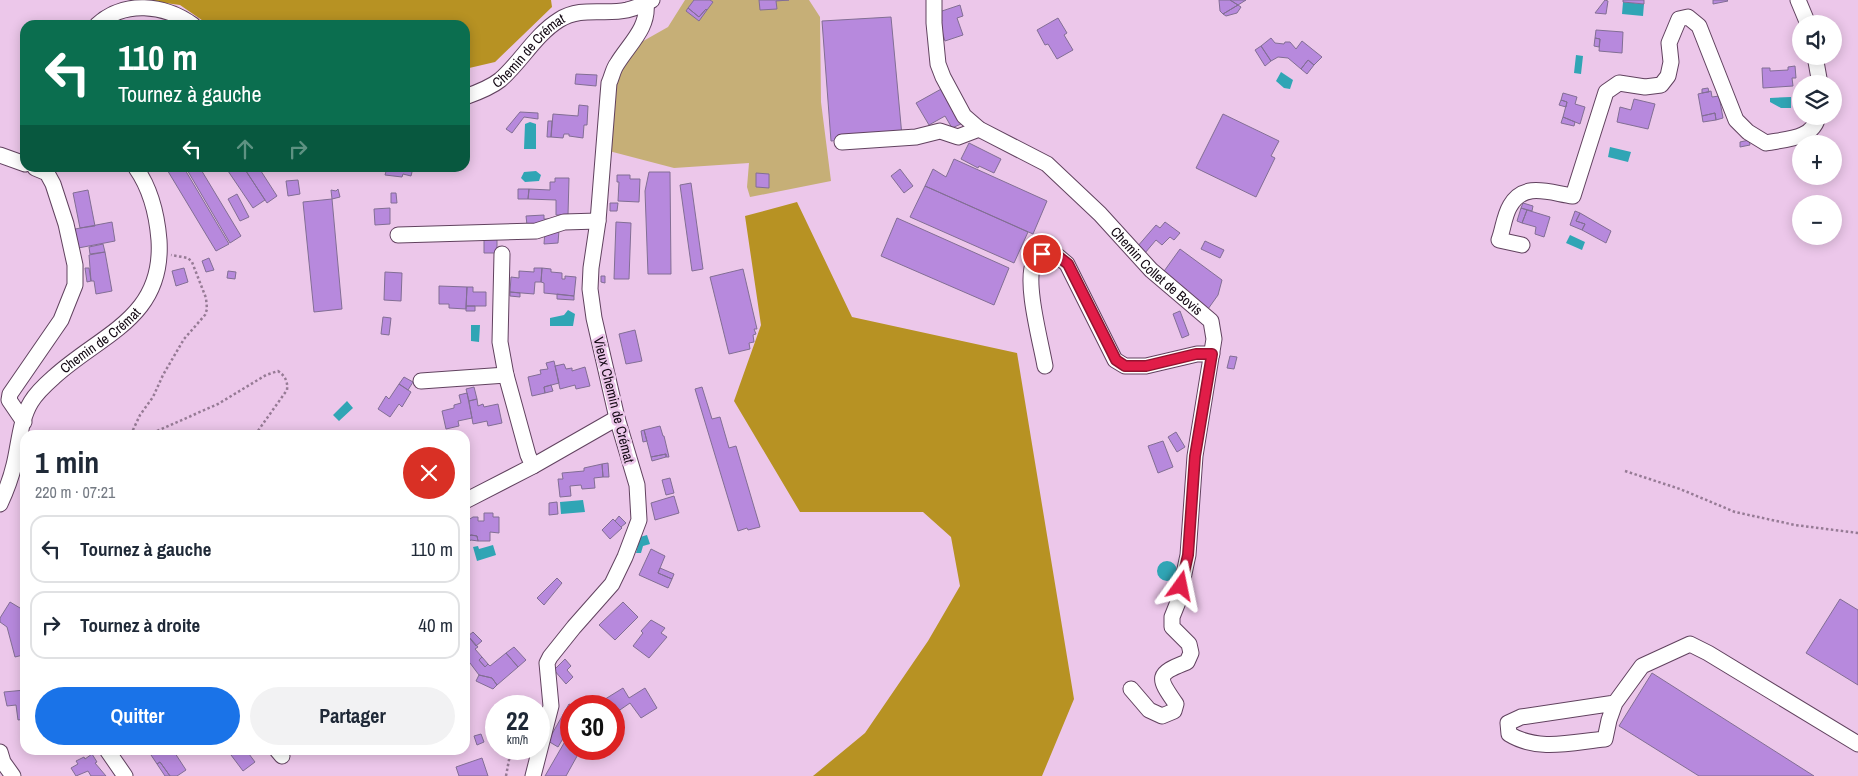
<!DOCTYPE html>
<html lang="fr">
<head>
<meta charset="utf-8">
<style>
	body { margin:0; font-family:"Archivo Narrow",sans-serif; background:#f2f2f3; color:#1f2937; height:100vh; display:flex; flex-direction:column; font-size:19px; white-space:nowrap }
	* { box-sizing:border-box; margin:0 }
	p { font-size:16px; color:#747a83 }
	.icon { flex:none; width:28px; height:28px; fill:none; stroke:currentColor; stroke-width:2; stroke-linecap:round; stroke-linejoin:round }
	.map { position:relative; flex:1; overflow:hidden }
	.panel { position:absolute; left:20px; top:430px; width:450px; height:325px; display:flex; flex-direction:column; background:#fff; border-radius:15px; box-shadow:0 2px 12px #0003 }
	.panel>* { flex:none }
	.banner { position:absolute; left:20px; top:20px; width:450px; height:152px; border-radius:15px; box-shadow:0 2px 12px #0003; background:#0b6e4f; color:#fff; overflow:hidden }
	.fabs { position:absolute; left:1792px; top:15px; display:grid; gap:10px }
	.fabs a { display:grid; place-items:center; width:50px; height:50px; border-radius:50%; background:#fff; box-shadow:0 2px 12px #0003; font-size:25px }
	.speed { position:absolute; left:485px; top:695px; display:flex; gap:10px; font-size:25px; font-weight:700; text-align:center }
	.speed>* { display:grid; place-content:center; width:65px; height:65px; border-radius:50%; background:#fff; box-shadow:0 2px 12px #0003; line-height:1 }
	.speed small { font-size:12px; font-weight:400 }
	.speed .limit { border:8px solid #d22; background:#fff; color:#111 }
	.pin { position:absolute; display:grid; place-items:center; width:42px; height:42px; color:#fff; margin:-21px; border:2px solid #fff; border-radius:50%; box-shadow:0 1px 5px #0007 }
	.me { position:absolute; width:55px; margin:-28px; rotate:12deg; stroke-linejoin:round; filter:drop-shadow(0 0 4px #0008) }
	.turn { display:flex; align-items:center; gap:18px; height:105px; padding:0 15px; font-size:22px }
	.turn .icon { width:65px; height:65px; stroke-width:2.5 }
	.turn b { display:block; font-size:35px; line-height:42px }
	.lanes { display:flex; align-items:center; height:48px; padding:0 15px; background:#0003; justify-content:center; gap:25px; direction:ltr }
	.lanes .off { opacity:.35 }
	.round { display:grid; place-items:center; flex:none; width:52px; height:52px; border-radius:26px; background:#f2f2f3 }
	.summary { display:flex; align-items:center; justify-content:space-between; height:85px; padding:0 15px }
	h1 { font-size:30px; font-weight:700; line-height:38px }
	.cta { display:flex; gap:10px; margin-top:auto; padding:10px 15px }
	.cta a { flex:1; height:58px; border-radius:30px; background:#1a73e8; color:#fff; font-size:20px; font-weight:700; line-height:58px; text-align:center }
	.cta a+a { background:#f2f2f3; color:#1f2937 }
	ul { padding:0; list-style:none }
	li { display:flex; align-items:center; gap:15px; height:68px; margin:0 10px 8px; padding:0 5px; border:2px solid #e0e1e3; border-radius:15px }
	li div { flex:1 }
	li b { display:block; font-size:19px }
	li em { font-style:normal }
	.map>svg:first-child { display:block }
	.green { fill:#c6af77 }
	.forest { fill:#b79223 }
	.water { fill:#30a5b5 }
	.building { fill:#b789dd; stroke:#826e94 }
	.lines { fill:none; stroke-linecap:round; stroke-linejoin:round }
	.minor-casing { stroke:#61425f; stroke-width:17 }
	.path { stroke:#967b95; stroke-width:2.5; stroke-dasharray:2.5 2.5; stroke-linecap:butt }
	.minor { stroke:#fff; stroke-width:15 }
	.route-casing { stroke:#92132f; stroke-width:12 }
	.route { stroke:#e11d48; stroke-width:9 }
	.labels { text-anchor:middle; stroke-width:5; stroke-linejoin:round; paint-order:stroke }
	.street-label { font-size:14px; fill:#120712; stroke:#ecc7ea }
</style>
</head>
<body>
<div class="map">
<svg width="1858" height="776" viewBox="0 0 1858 776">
	<rect width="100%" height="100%" fill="#ecc7ea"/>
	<path class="green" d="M685,0H809L820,17L821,102L831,181L750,197L747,187L749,163L674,168L609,151L615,88L623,68L638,44L668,27Z"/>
	<path class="forest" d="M143,0H551L552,7L495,62L465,69V25H209L180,5Z
		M797,202L852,317L1017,353L1074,699L1042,776H813L865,733L928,641L960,586L951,537L923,512H800L734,401L761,325L745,216Z"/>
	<path class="water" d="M1623,2L1644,4L1643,16L1622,14Z
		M1576,55L1583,56L1581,74L1574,73Z
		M1281,72L1293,80L1290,89L1284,88L1276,81Z
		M1791,97V108H1781L1770,102V98Z
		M530,122L536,124V149H524L525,124Z
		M1610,147L1631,152L1628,162L1608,157Z
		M536,171L541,175L539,181L525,182L521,178L524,172Z
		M1570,235L1585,242L1582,250L1566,243Z
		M568,310L575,314L573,326H550V318L564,315Z
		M471,325H480L479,342L471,341Z
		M347,401L353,408L339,421L333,415Z
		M583,500L585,512L561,514L560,502Z
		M647,535L650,544L643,546L641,553H636L640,537Z
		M493,545L496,555L477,561L473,547L478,546L479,549Z
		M1157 571a10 10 0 1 1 20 0a10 10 0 1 1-20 0Z"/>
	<path class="building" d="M694,0H710L713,2L707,10L706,9L699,17L688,8Z
		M759,0H789L776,1L777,9L760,10Z
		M1219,0H1230L1238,5L1223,14L1220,11Z
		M1230,0H1246L1238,5Z
		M1605,0L1608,1L1606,14L1595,13Z
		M1623,0H1644V4L1623,2Z
		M1713,0H1727L1728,1L1713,4Z
		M960,5L963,16L957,18L963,35L945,41L939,22L942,21L939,12Z
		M1238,5L1241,7L1237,13L1226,16L1223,14Z
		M688,8L699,17L706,9L707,10L699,21L686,11Z
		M891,17L902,136L831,141L822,21Z
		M1058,18L1067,33L1064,35L1073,50L1057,59L1048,44L1045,45L1037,30Z
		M1596,30L1623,32L1622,53L1599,51L1600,39L1595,38Z
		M1271,38L1275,43L1284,44L1285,42H1290L1296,49L1302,41L1322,57L1314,65L1308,60L1301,69L1288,58L1278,57L1271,61L1261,46Z
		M1595,38L1600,39L1599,47L1594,46Z
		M1261,46L1271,61L1265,66L1255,50Z
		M1308,60L1314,65L1307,74L1301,69Z
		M1795,66L1796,78H1792L1793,86L1763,88L1762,68H1770V71L1788,70V67Z
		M576,74L597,75L596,86L575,84Z
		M943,88L961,124L952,128L945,116L929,125L916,103Z
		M1708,88L1709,92L1702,93V89Z
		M1711,91L1712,97L1719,96L1723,118L1716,120L1715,113L1702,116L1698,94Z
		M1563,93L1577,97L1575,104L1585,107L1580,124L1563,117L1567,102L1561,100Z
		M1634,99L1655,104L1648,129L1617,122L1620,107L1631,110Z
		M1561,100L1567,102L1566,107L1559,105Z
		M579,105L588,106L587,125H584L583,138L569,136V134H564L563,138L551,137L553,114L578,116Z
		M520,112L538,113V119L524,117L512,133L506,129Z
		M1715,113L1716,120L1703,122L1702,116Z
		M1223,114L1279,141L1271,156L1275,158L1256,197L1196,168Z
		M1563,117L1575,122L1574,126L1561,123Z
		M548,121H552L551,137H547Z
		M1749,140L1750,145L1740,147V142Z
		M969,143L1001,159L994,173L979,166L978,168L961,159Z
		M954,159L1047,201L1033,234L925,186L933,169L946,177Z
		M166,168H184L229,244L216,251Z
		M186,168H200L241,236L230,243Z
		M226,168H244L265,200L253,208Z
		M244,168H259L277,196L267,203Z
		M387,168H413L411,176L403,174L402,177L385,175Z
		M900,169L913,186L904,193L891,176Z
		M649,172H670L671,274H648L645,191Z
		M756,173L769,174V188L756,187Z
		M617,175H630V179H640L639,202L618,201L619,182H617Z
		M555,178H569L568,215H556V200L528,199L529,189L550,190V182H555Z
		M298,180L300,194L288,196L286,181Z
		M691,183L703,269L692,271L680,185Z
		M925,186L1028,232L1014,263L910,217Z
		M338,189L340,197L332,199L331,190L336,191Z
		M518,189H529L528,199H518Z
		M88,190L95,226L80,228L73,193Z
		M391,193H396L397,203H391Z
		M237,194L249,217L240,221L228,199Z
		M332,199L342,309L314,312L303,202Z
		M610,203H618L617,211H610Z
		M1523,203L1533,206L1532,211L1521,208Z
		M390,208V224L375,225L374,209Z
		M1521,208L1527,210L1522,223L1517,221Z
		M1527,210L1550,217L1544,237L1535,234L1536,227L1522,223Z
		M1575,211L1580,213L1576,221L1585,224L1582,230L1570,225Z
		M1580,213L1611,231L1606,243L1582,230L1585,224L1576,221Z
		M544,215V219H549V224L527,225L526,216Z
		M897,218L1009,268L994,305L881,256Z
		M112,222L115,241L73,249L70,230Z
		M616,222L631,223L629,279H614Z
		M1165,222L1180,233L1174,240L1170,237L1162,245L1156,240L1145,253L1137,247L1156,225L1160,228Z
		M545,230H559L558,243L544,244Z
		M484,238H497V253H484Z
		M1205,241L1224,250L1220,258L1201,249Z
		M103,244L105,252L90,254L89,247Z
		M1180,249L1222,280L1218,295L1208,309L1162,274Z
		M105,252L112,291L96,294L94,281H91L89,255Z
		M209,258L214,270L206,272L202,261Z
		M85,268H89L91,281L87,282Z
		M184,268L188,282L176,286L172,271Z
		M534,268H542L541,282H535L534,294L510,292L511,277L519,278V271L534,272Z
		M542,268L551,269V272L562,273V279H565V276L576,277L574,296L544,293V283L541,282Z
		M743,269L757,329H754L756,334L753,335L754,342L749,343L750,349L729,354L710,277Z
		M228,271L236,272L235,279L227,278Z
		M385,272L402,273L401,301L384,300Z
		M601,276H605V283L601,282Z
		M439,286L467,287L466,309L449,308V304H439Z
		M467,287H473V292H486V306H466Z
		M510,292L520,293V297L510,296Z
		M557,294L574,296V300L557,299Z
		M466,306H475V311H466Z
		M1180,311L1189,335L1182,338L1173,314Z
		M383,317L391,318L389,335L381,334Z
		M635,330L642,361L626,364L619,334Z
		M1230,356L1237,357L1234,369L1227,368Z
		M554,361L559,383L544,387L545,393L532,396L528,377L541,374L540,370L548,369L546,363Z
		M564,364L566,369L572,368V371L585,367L590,386L576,389L575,385L560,389L555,366Z
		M404,377L413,382L408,390L399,384Z
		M399,384L411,392L402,407L399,404L390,417L378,409L386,396L389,399Z
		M551,385L553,391L545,393L544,387Z
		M474,387L477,399L469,401L466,389Z
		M702,387L712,419L720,417L729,448L736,446L760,527L748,530L747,528L738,531L695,389Z
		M467,393L472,418L458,421L459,426L446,429L442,411L454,408V405L461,403L459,395Z
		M477,399L478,406L483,404L484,407L498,404L502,423L488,426L487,421L473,424L469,401Z
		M660,426L663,436H664L669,457H666V454L651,457L644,430Z
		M644,430L647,441L643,442L641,431Z
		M1176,432L1185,447L1177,452L1168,437Z
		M1163,441L1173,467L1158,473L1148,446Z
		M666,454V457L652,461L651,457Z
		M608,463L609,477H603L602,464Z
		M602,464L603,477L594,478L595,488L582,489L581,485L570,486L571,496L560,497L558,479H563L562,473L584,471V468Z
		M670,478L674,493L666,495L662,480Z
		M674,496L679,513L655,520L651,503Z
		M557,502L558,514L549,515V503Z
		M484,513H493V517H499V533L490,532V541H478L477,536L471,535L465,538V522L473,517H478V521H484Z
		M619,516L626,523L621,527L615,521Z
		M613,519L622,528L610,539L602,530Z
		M471,535L477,536L478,541L471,540L465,543V538Z
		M651,549L665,556L658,573L672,579L668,588L639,575Z
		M660,568L674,574L672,579L658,573Z
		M557,578L562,583L544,605L537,598Z
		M1840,599L1858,610V685L1806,653Z
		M10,602L25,611V659L23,655L15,657L7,627L0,622V618Z
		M623,602L638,617L615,640L599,625Z
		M651,620L665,628L661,633L667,637L649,658L633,646L643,633L641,631Z
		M473,632L482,641L476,646L468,636Z
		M468,636L478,647L475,649L482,657L479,660L485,667L488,664L490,666L506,653L518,667L497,685L492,678L479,675L470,663L465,666V639Z
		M514,647L526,660L518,667L506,653Z
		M482,657L488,664L485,667L479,660Z
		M565,659L571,666L567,670L573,677L566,684L554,670Z
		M1652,673L1814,776H1699L1619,726Z
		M479,675L492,678L497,685L493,689L476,681Z
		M623,688L629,698L645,688L657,708L641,718L630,703L614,714V706H605L602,701Z
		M25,690V719L18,720L16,705L7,706L4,692Z
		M569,704L574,706H571V725L558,747L548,741Z
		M571,731V749H581L566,776H545Z
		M481,734L484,742L477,745L474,736Z
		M158,750H173L186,770L177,776H170L160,762L157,764L151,755Z
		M237,750H246L255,762L243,771L231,755Z
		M92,754L97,762L95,763L106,776H91L88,771L76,776L71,768L78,764L76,761L84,757L85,759Z
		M482,758L488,776H459L456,767Z
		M160,762L170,776H165L157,764Z"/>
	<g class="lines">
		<g class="minor-casing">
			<g id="minor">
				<path id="s1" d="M934,0V23L938,64L943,77L964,116L979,129L1047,164L1100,214L1151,270L1211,321L1214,339L1195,456L1188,555L1178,602L1172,617V627L1189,644L1191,653L1187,662C1156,674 1157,677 1176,704L1174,711L1162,716L1149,710L1131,689"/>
				<path d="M1798,0L1808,24"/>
				<path d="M97,25C124,0 164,4 193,25"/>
				<path d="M1815,56L1820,84"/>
				<path id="s2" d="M465,97C476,93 490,88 500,80C521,62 535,35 559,20C581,6 604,15 627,10C635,8 645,4 652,0"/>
				<path d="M842,142L916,137L940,131L958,137L979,129"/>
				<path d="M0,155L25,164"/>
				<path d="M398,235L536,231L564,222L598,221"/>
				<path d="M1522,245L1499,240C1503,230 1504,216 1510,206C1524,181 1550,193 1573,196L1606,92L1619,83L1645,87L1661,85L1668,76L1671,62L1669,43L1679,19L1688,17L1699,26L1736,120L1748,132L1766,143C1786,139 1814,139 1818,116"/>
				<path d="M502,254L500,342L506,375L528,455L533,466"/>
				<path d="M1045,366C1041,343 1024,281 1034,262C1038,254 1046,254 1054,253L1067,264L1115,360L1125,366H1146L1197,354H1212"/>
				<path d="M421,381L506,375"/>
				<path d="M24,422L9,400L10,394L61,320L75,285V265L66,224L53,184L47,173L35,168"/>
				<path d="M465,501L533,466L617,418"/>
				<path id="s3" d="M0,504C6,491 11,478 14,465C19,445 20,420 31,402C37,392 46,384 54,377C101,334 164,318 159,240C157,215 150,188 136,168"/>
				<path d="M1615,703L1521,717L1508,723L1509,734C1538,752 1573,742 1605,739L1609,720L1615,703L1642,666L1690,644L1708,653L1858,744"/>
				<path d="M107,750L125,776"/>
				<path d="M277,750L282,756"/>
				<path d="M0,752L3,762L13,776"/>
				<path d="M533,776L551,706L547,663L550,657L574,627L612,584L625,557L639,520L637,485L617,418L594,318L590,289L591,268L598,221L609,83C612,77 613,69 617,64C629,44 649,28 646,3"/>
			</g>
		</g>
		<path class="path" d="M132,435V432L140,415L153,397L163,375L184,339L205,315L207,309L206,298L192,262L188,258L171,255
			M148,435L218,404L266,375L278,371C285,376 288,381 287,390L255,435
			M1625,471L1680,489L1735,512L1795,525L1858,533
			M513,701L515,706
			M506,776L511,749"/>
		<use href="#minor" class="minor"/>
	</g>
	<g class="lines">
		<g class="route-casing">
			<path id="route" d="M1042,254L1054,253L1068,264L1116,360L1125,366H1146L1196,354H1212L1195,456L1188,555L1181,586"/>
		</g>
		<use href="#route" class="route"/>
	</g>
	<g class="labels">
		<g class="street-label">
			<text dy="5" stroke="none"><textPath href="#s2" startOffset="80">Chemin de Crémat</textPath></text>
			<text dy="5" stroke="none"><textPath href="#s1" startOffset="372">Chemin Collet de Bovis</textPath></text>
			<text dy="5" stroke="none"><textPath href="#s3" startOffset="200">Chemin de Crémat</textPath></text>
			<text transform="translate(614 400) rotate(76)" y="5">Vieux Chemin de Crémat</text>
		</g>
	</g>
</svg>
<div class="fabs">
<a><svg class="icon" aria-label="sound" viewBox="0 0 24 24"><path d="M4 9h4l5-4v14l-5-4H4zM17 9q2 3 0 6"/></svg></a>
<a><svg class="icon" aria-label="layers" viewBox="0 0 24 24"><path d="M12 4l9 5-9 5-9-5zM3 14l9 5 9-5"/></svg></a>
<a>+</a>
<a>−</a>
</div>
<div class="speed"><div>22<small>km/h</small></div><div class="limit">30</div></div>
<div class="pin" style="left:1042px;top:254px;background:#d93025"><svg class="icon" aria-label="arrive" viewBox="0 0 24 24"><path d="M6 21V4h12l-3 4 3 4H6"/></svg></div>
<svg class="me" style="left:1181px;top:586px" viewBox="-20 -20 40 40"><path d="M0-17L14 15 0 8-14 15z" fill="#e11d48" stroke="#fff" stroke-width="4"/></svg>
<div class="banner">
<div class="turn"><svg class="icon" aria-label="left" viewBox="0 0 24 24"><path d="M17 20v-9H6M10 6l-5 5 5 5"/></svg><div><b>110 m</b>Tournez à gauche</div></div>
<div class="lanes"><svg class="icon" aria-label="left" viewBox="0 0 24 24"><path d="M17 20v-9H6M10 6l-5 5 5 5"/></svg><svg class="icon off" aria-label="ahead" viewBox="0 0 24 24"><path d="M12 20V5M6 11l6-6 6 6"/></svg><svg class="icon off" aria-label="right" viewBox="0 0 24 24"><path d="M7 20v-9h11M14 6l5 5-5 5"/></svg></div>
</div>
<section class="panel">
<div class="summary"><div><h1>1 min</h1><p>220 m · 07:21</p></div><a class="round" style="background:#d93025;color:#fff"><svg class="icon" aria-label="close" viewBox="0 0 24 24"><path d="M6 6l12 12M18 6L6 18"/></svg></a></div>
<ul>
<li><svg class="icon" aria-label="left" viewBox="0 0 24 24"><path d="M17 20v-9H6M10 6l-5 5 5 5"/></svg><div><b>Tournez à gauche</b></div><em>110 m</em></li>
<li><svg class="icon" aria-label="right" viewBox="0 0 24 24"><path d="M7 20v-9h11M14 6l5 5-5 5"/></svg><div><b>Tournez à droite</b></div><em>40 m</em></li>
</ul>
<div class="cta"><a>Quitter</a><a>Partager</a></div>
</section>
</div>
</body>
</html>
